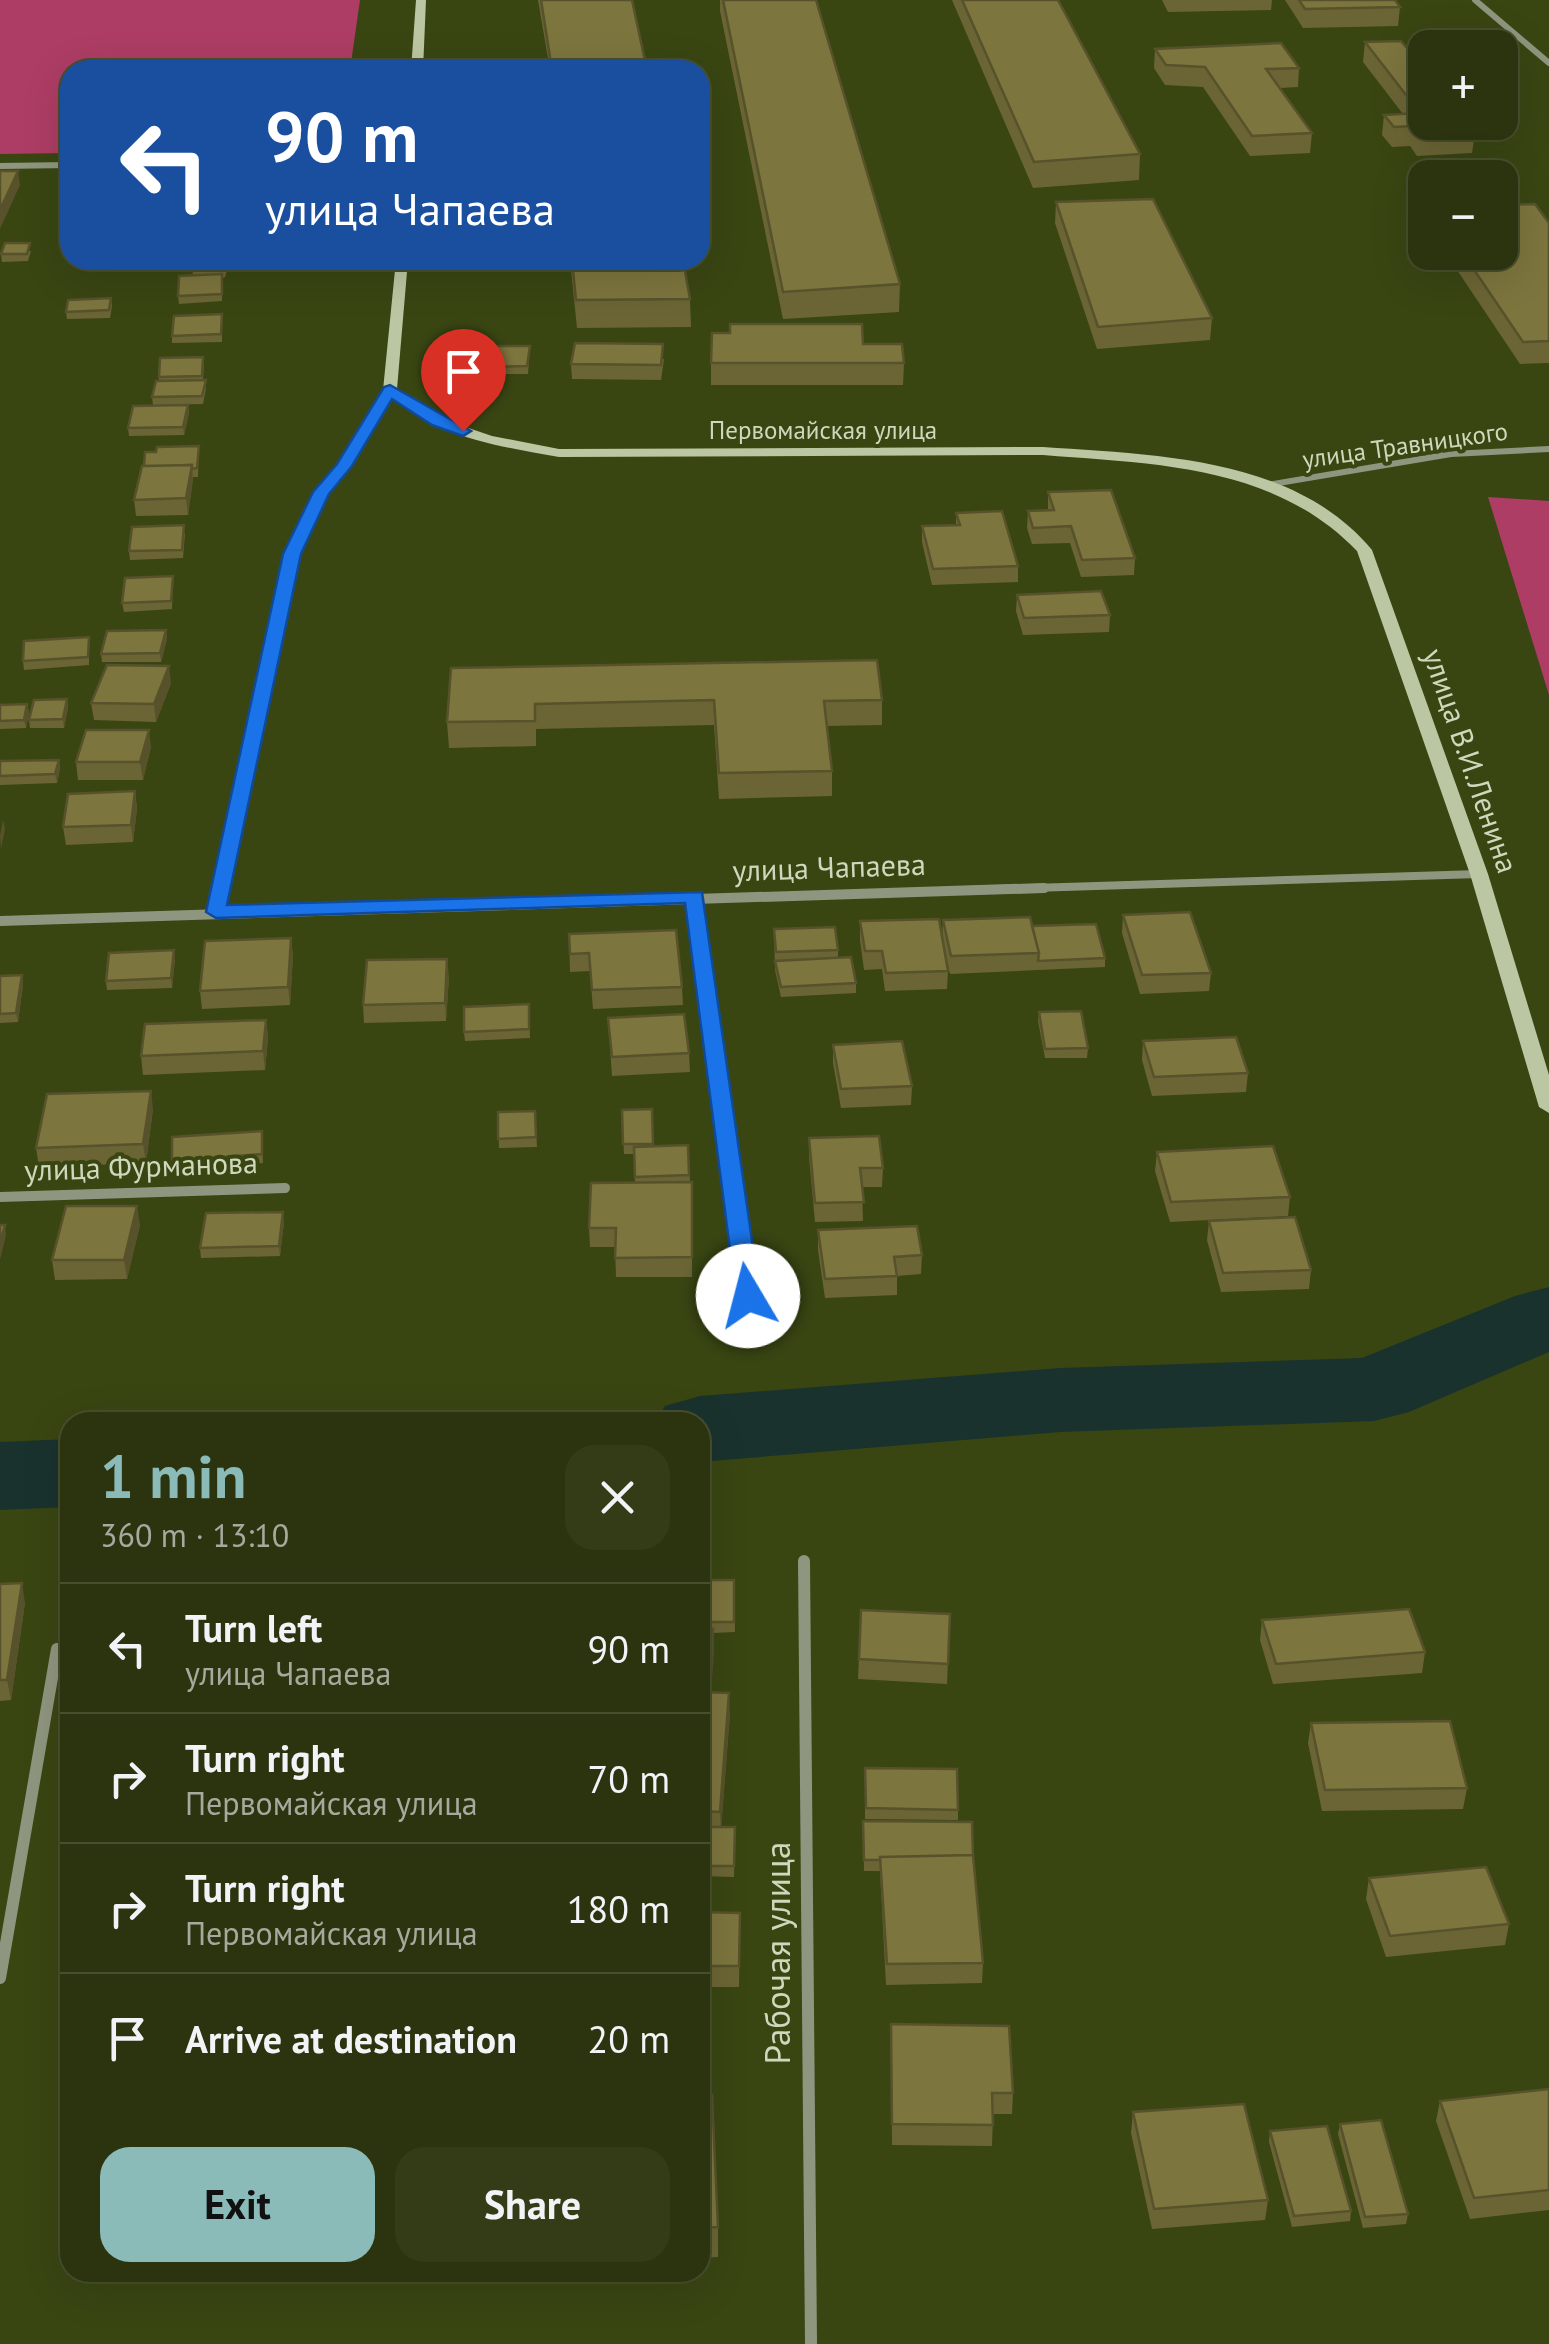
<!DOCTYPE html>
<html lang="en">
<head>
<meta charset="utf-8">
<style>
	body { margin:0; font-family:"PT Sans",sans-serif; background:#333c17; color:#f1f3f6; height:100vh; display:flex; flex-direction:column; font-size:38px; white-space:nowrap }
	* { box-sizing:border-box; margin:0 }
	p { font-size:32px; color:#a6aa9e }
	.icon { flex:none; width:55px; height:55px; fill:none; stroke:currentColor; stroke-width:2; stroke-linecap:round; stroke-linejoin:round }
	.map { position:relative; flex:1; overflow:hidden }
	.side { position:absolute; left:60px; top:1412px; width:650px; height:870px; display:flex; flex-direction:column; background:#2b340e; border-radius:30px; box-shadow:0 10px 40px #0002,0 0 0 2px #474f2e }
	.side>* { flex:none }
	.guide { position:absolute; left:60px; top:60px; width:650px; height:210px; border-radius:30px; box-shadow:0 10px 40px #0002,0 0 0 2px #474f2e; background:#1a4fa0; color:#fff; overflow:hidden }
	.controls { position:absolute; left:1408px; top:30px; display:grid; gap:20px }
	.controls a { display:grid; place-items:center; width:110px; height:110px; border-radius:20px; background:#2b340e; box-shadow:0 10px 40px #0002,0 0 0 2px #474f2e; font-size:50px }
	.pin { position:absolute; display:grid; place-items:center; width:85px; height:85px; color:#fff; margin:-102px -42px; border-radius:50% 50% 50% 0; rotate:-45deg; box-shadow:0 0 10px #0007 }
	.pin .icon { rotate:45deg }
	.me { position:absolute; width:110px; margin:-55px; rotate:352deg; stroke-linejoin:round; filter:drop-shadow(0 0 8px #0008) }
	.turn { display:flex; align-items:center; gap:35px; height:210px; padding:0 40px; font-size:45px }
	.turn .icon { width:130px; height:130px; stroke-width:2.5 }
	.turn b { display:block; font-size:70px; line-height:85px }
	.round { display:grid; place-items:center; flex:none; width:105px; height:105px; border-radius:30px; background:#333c17 }
	.head { display:flex; align-items:center; justify-content:space-between; height:170px; padding:0 40px }
	h1 { font-size:60px; font-weight:700; line-height:75px; color:#8bbbb9 }
	.cta { display:flex; gap:20px; margin-top:auto; padding:20px 40px }
	.cta a { flex:1; height:115px; border-radius:30px; background:#8bbbb9; color:#111; font-size:40px; font-weight:700; line-height:115px; text-align:center }
	.cta a+a { background:#333c17; color:#f1f3f6 }
	ul { padding:0; list-style:none }
	li { display:flex; align-items:center; gap:30px; height:130px; padding:0 40px; border-top:2px solid #474f2e }
	li div { flex:1 }
	li b { display:block; font-size:38px }
	li em { font-style:normal }
	.map>svg:first-child { display:block }
	.green { fill:#ad3d64 }
	.lines { fill:none; stroke-linecap:round; stroke-linejoin:round }
	.river { fill:#1a322e; fill-rule:evenodd }
	.service-far1 { stroke:#8f967f; stroke-width:6 }
	.service { stroke:#8f967f; stroke-width:8 }
	.minor-far3 { stroke:#8f967f; stroke-width:6 }
	.minor-far2 { stroke:#8f967f; stroke-width:8 }
	.minor-far1 { stroke:#8f967f; stroke-width:10 }
	.minor { stroke:#8f967f; stroke-width:12 }
	.secondary { fill:#bbc7a2; fill-rule:evenodd }
	.wall { fill:#6b6535 }
	.shaded-wall { fill:#57522b }
	.building { fill:#7c753e; stroke:#57522b; stroke-width:2.5 }
	.route { fill:#1a73e8; stroke:#114b97; stroke-width:2.5 }
	.labels { text-anchor:middle; stroke-width:8; stroke-linejoin:round; paint-order:stroke }
	.far-street-label { font-size:25px; fill:#cfd8bd; stroke:#394612 }
	.street-label { font-size:30px; fill:#cfd8bd; stroke:#394612 }
	.near-street-label { font-size:35px; fill:#cfd8bd; stroke:#394612 }
</style>
</head>
<body>
<div class="map">
<svg width="1549" height="2344" viewBox="0 0 1549 2344">
	<rect width="100%" height="100%" fill="#394612"/>
	<path class="green" d="M0,0H360L350,70H70V153L0,154Z
		M1488,497L1549,501V695Z"/>
	<g class="lines">
		<path class="river" d="M1549,1287V1352L1409,1412L1374,1421L1060,1432L700,1462V1422H655L665,1406L700,1396L1060,1368L1362,1358L1515,1296Z
			M70,1439V1507L0,1510V1442Z"/>
		<path class="service-far1" d="M1267,485L1451,454L1549,449"/>
		<path class="service" d="M695,897L748,1296"/>
		<path class="minor-far3" d="M1475,0L1549,63
			M0,166L70,165"/>
		<path class="minor-far2" d="M221,890L292,554L322,492L344,466L390,390
			M965,890L1479,874"/>
		<path class="minor-far1" d="M216,912L221,888
			M0,921L1044,888
			M0,1197L285,1188"/>
		<path class="minor" d="M804,1561L811,2344
			M0,1978L57,1649"/>
		<path class="secondary" d="M416,0H426L423,70H411Z
			M396,260H408L397,389L442,419L492,436L559,449L1043,447C1154,455 1294,456 1372,550L1488,874L1549,1075V1113L1539,1107L1470,874L1357,551C1274,465 1156,464 1043,455L559,457C496,446 431,436 383,390Z"/>
	</g>
	<path class="wall" d="M538,0H632L647,70H550Z
		M720,0H816L900,284L899,312L783,319L720,11Z
		M952,0H1058L1140,154L1139,180L1033,188Z
		M1162,0H1272L1271,10L1168,12Z
		M1285,0H1395L1400,7L1398,26L1303,28Z
		M1365,42L1475,133L1472,153L1417,156L1410,146L1392,147L1382,135L1384,115L1403,114L1363,62Z
		M1155,49L1299,68L1298,87L1280,88L1312,133L1310,153L1250,156L1203,87L1165,85L1154,68Z
		M1056,202L1212,318L1210,340L1097,349L1055,223Z
		M1549,223V363L1520,364L1445,252H1500Z
		M31,251L28,261L2,262L1,254Z
		M178,260H230L225,277L222,278V301L179,304L178,296L193,275L192,268H179Z
		M570,260H683L690,299L691,327L577,328Z
		M111,298L112,306L110,318L67,319L66,312Z
		M222,314V342L172,343V336Z
		M530,346L528,374H485V362H474L473,354Z
		M664,359L661,380L572,379L571,364Z
		M711,363H904L903,385H711Z
		M204,364L203,380L206,388L203,404L153,405L152,397L159,381V377Z
		M188,405L189,413L184,435L129,436L128,428Z
		M199,446L198,477H193L188,515L136,516L134,500L144,466L156,452Z
		M1048,492L1135,558L1134,575L1081,577L1070,543L1032,544L1027,528L1028,511H1048Z
		M956,513L1018,566V582L932,585L922,542V526L956,525Z
		M185,533L183,558L130,560L129,551Z
		M173,576L172,609L124,612L122,603Z
		M1017,595L1110,615L1109,632L1023,635L1016,611Z
		M166,630L167,639L161,662H102L101,654Z
		M89,637V665L24,670L23,661Z
		M451,668L882,700V725L827,726L832,771V796L719,799L714,725L536,729V746L449,748L447,722Z
		M171,683L156,722L94,720L91,703Z
		M67,699L68,708L64,728H30L29,720Z
		M27,704L29,713L26,728L0,729V705Z
		M151,747L143,780H78L76,762Z
		M59,760L60,769L57,783L0,785V761Z
		M135,791L137,809L133,842L66,845L63,827Z
		M1123,915L1211,973L1209,991L1140,994L1122,933Z
		M943,920L1032,926L1105,958V967L950,974L942,939Z
		M860,921L948,971L947,989L885,991L882,969L864,970L860,940Z
		M774,929L838,950V957L856,983V993L781,997L775,970Z
		M569,934L682,987L683,1005L593,1009L590,971L570,972Z
		M291,938L293,956L290,1005L202,1009L200,991Z
		M175,959L172,988L107,990L106,981Z
		M22,975L23,985L18,1022L0,1023V976Z
		M449,977L446,1021L364,1023L363,1005Z
		M529,1004L530,1038L465,1041L464,1032Z
		M1039,1012L1088,1048L1087,1058H1045L1038,1021Z
		M608,1018L689,1053L690,1072L612,1076Z
		M266,1020L268,1038L265,1070L143,1075L141,1056Z
		M1143,1041L1248,1073L1246,1092L1152,1096L1142,1060Z
		M833,1045L912,1086L911,1105L841,1108L833,1063Z
		M153,1109L146,1163L39,1167L36,1148Z
		M652,1109L653,1146L688,1145L690,1183L692,1182V1277H616L615,1247H590L589,1228L635,1183L634,1154H624L622,1110Z
		M535,1111L537,1147L499,1148L498,1112Z
		M262,1131L263,1163L173,1170L172,1161Z
		M809,1138L883,1168L882,1187H862L863,1221L815,1222L809,1157Z
		M1157,1152L1290,1197L1288,1216L1170,1222L1155,1171Z
		M1209,1221L1311,1270L1309,1289L1221,1292L1207,1240Z
		M284,1222L280,1256L201,1258L200,1248Z
		M140,1225L127,1279L55,1280L52,1260Z
		M818,1230L922,1255L921,1274L897,1276V1295L825,1298L818,1250Z
		M700,1580H734L735,1632L713,1633L711,1692L730,1713L721,1827H735L734,1877L700,1876Z
		M0,1584L25,1603L11,1700L0,1701Z
		M861,1610L950,1614L947,1684L858,1679Z
		M1262,1620L1425,1652L1422,1673L1273,1684L1260,1640Z
		M1311,1723L1467,1788L1463,1809L1322,1811L1308,1743Z
		M865,1768L958,1810V1820L865,1819Z
		M863,1821L973,1855L983,1963L982,1983L886,1985L880,1871H864Z
		M1369,1878L1509,1924L1505,1945L1386,1957L1366,1899Z
		M700,1912L740,1913L739,1987H700Z
		M891,2024L1013,2093L1012,2114H993L992,2146L892,2145Z
		M1549,2089V2210L1470,2219L1436,2121L1440,2101Z
		M700,2096L718,2227V2257L700,2258Z
		M1133,2112L1268,2200L1265,2220L1152,2229L1131,2133Z
		M1340,2124L1408,2214L1406,2224L1363,2228L1338,2134Z
		M1270,2131L1351,2211L1350,2221L1292,2227L1269,2142Z"/>
	<path class="shaded-wall" d="M18,171L20,185L0,229V210Z
		M188,405L189,413L184,435L183,427Z
		M192,465L193,481L188,515L186,498Z
		M166,630L167,639L161,662L160,653Z
		M169,666L171,683L156,722L154,704Z
		M67,699L68,708L64,728L63,719Z
		M27,704L29,713L26,728L24,720Z
		M149,730L151,747L143,780L140,762Z
		M59,760L60,769L57,783L55,774Z
		M135,791L137,809L133,842L131,825Z
		M3,820L5,829L1,849L0,836Z
		M291,938L293,956L290,1005L288,987Z
		M174,950L175,959L172,988L171,978Z
		M447,959L449,977L446,1021L445,1003Z
		M22,975L23,985L18,1022L16,1013Z
		M266,1020L268,1038L265,1070L263,1051Z
		M151,1091L153,1109L146,1163L143,1144Z
		M137,1206L140,1225L127,1279L124,1260Z
		M283,1212L284,1222L280,1256L279,1246Z
		M5,1225L6,1235L0,1260V1243Z
		M22,1583L25,1603L11,1700L7,1680Z
		M713,1629L714,1649L711,1697L710,1677Z
		M729,1693L730,1713L721,1832L720,1812Z"/>
	<path class="building" d="M541,0H632L647,70H552Z
		M723,0H816L900,284L783,292Z
		M962,0H1058L1140,154L1034,162Z
		M1299,0H1395L1400,7L1305,9Z
		M1401,41L1425,70V122H1467L1475,133L1419,135L1412,126L1394,127L1384,115L1420,113L1365,42Z
		M1281,43L1299,68L1266,69L1312,133L1252,136L1205,67L1166,65L1155,49Z
		M0,171H18L0,210Z
		M1153,199L1212,318L1098,327L1056,202Z
		M1535,204L1549,223V341L1523,342L1462,252H1500V205Z
		M5,243H30L27,254H1Z
		M193,260H227L224,270L192,271Z
		M572,260H683L690,299L576,300Z
		M222,274V294L178,296L179,276Z
		M111,298L109,310L66,312L68,300Z
		M222,314L221,334L172,336L174,316Z
		M730,324H862L863,344H902L904,363H711L712,333H730Z
		M575,343L663,344L661,365L571,364Z
		M474,346H530L527,366L484,367L486,354H473Z
		M203,357L202,376L159,377L160,358Z
		M206,380L202,396L152,397L156,381Z
		M188,405L183,427L128,428L133,406Z
		M199,446L197,468L192,469V465L144,466L145,452H156L157,447Z
		M192,465L186,498L134,500L142,466Z
		M1111,490L1135,558L1082,560L1071,526L1033,528L1028,511L1054,510L1048,492Z
		M1002,511L1018,566L933,569L922,526L960,525L956,513Z
		M184,525L182,550L129,551L132,527Z
		M173,576L171,601L122,603L125,578Z
		M1101,591L1110,615L1024,618L1017,595Z
		M166,630L160,653L101,654L107,631Z
		M89,637L88,657L23,661L24,641Z
		M877,660L882,700L824,701L832,771L719,773L714,700L535,704V721L447,722L451,668Z
		M107,665L169,666L154,704L91,703Z
		M67,699L63,719L29,720L34,700Z
		M27,704L24,720L0,721V705Z
		M86,730H149L140,762H76Z
		M59,760L55,774L0,776V761Z
		M135,791L131,825L63,827L68,794Z
		M1190,912L1211,973L1142,975L1123,915Z
		M1030,917L1039,953L951,956L943,920Z
		M939,919L948,971L886,973L882,951H865L860,921Z
		M1096,924L1105,958L1038,961L1039,953L1032,926Z
		M835,927L838,950L776,952L774,929Z
		M676,930L682,987L592,990L589,953L570,954L569,934Z
		M291,938L288,987L200,991L205,941Z
		M174,950L171,978L106,981L109,953Z
		M851,957L856,983L781,987L775,961Z
		M447,959L445,1003L363,1005L367,960Z
		M22,975L16,1013L0,1014V976Z
		M529,1004V1029L464,1032V1007Z
		M1081,1011L1088,1048L1045,1049L1039,1012Z
		M684,1014L689,1053L612,1057L608,1018Z
		M266,1020L263,1051L141,1056L145,1024Z
		M1236,1037L1248,1073L1154,1077L1143,1041Z
		M902,1041L912,1086L841,1089L833,1045Z
		M151,1091L143,1144L36,1148L47,1094Z
		M652,1109L653,1144H623L622,1110Z
		M535,1111L536,1137L498,1139V1112Z
		M262,1131V1154L172,1161V1137Z
		M879,1136L883,1168H860L864,1202L815,1203L809,1138Z
		M688,1145L689,1175L635,1177L634,1147Z
		M1273,1146L1290,1197L1171,1202L1157,1152Z
		M692,1182V1257L615,1258L616,1228H589L591,1183Z
		M66,1206H137L124,1260H52Z
		M283,1212L279,1246L200,1248L206,1213Z
		M1295,1217L1311,1270L1223,1273L1209,1221Z
		M0,1225H5L0,1243Z
		M917,1226L922,1255L894,1257L897,1276L825,1279L818,1230Z
		M700,1580H734V1622H700Z
		M22,1583L7,1680H0V1584Z
		M1409,1609L1425,1652L1276,1664L1262,1620Z
		M861,1610L950,1614L948,1664L859,1659Z
		M700,1629H713L710,1677H700Z
		M700,1692L729,1693L720,1812L700,1811Z
		M1450,1721L1467,1788L1325,1790L1311,1723Z
		M865,1768L957,1769L958,1810L866,1808Z
		M863,1821L972,1822L973,1855L880,1857V1860H864Z
		M700,1827H735L734,1866H700Z
		M973,1855L983,1963L887,1964L880,1857Z
		M1486,1867L1509,1924L1390,1936L1369,1878Z
		M700,1912L740,1913L739,1966H700Z
		M891,2024L1009,2026L1013,2093H992L993,2125L892,2124Z
		M1549,2089V2190L1474,2198L1440,2101Z
		M712,2095L718,2227L700,2228V2096Z
		M1244,2104L1268,2200L1154,2209L1133,2112Z
		M1381,2120L1408,2214L1365,2217L1340,2124Z
		M1327,2126L1351,2211L1294,2216L1270,2131Z"/>
	<path class="route" d="M390,385L471,431L463,436L432,425L392,399L352,466L329,494L301,554L227,905L702,892L760,1296L757,1301H740L736,1296L685,903L216,918L206,912L283,554L313,492L337,464L384,387Z"/>
	<g class="labels">
		<g class="far-street-label">
			<text x="823" y="439">Первомайская улица</text>
			<text transform="translate(1405 445) rotate(-8)" y="9">улица Травницкого</text>
		</g>
		<g class="street-label">
			<text transform="translate(1470 761) rotate(71)" y="10">улица В.И.Ленина</text>
			<text transform="translate(829 868) rotate(-2)" y="10">улица Чапаева</text>
			<text transform="translate(141 1167) rotate(-2)" y="10">улица Фурманова</text>
		</g>
		<g class="near-street-label">
			<text transform="translate(778 1953) rotate(-90)" y="12">Рабочая улица</text>
		</g>
	</g>
</svg>
<div class="controls">
<a>+</a>
<a>−</a>
</div>
<div class="pin" style="left:463px;top:431px;background:#d93025"><svg class="icon" aria-label="arrive" viewBox="0 0 24 24"><path d="M6 21V4h12l-3 4 3 4H6"/></svg></div>
<svg class="me" style="left:748px;top:1296px" viewBox="-20 -20 40 40"><circle r="19" fill="#fff"/><path d="M0-13L10 11 0 6-10 11z" fill="#1a73e8"/></svg>
<div class="guide">
<div class="turn"><svg class="icon" aria-label="left" viewBox="0 0 24 24"><path d="M17 20v-9H6M10 6l-5 5 5 5"/></svg><div><b>90 m</b>улица Чапаева</div></div>
</div>
<section class="side">
<div class="head"><div><h1>1 min</h1><p>360 m · 13:10</p></div><a class="round"><svg class="icon" aria-label="close" viewBox="0 0 24 24"><path d="M6 6l12 12M18 6L6 18"/></svg></a></div>
<ul>
<li><svg class="icon" aria-label="left" viewBox="0 0 24 24"><path d="M17 20v-9H6M10 6l-5 5 5 5"/></svg><div><b>Turn left</b><p>улица Чапаева</p></div><em>90 m</em></li>
<li><svg class="icon" aria-label="right" viewBox="0 0 24 24"><path d="M7 20v-9h11M14 6l5 5-5 5"/></svg><div><b>Turn right</b><p>Первомайская улица</p></div><em>70 m</em></li>
<li><svg class="icon" aria-label="right" viewBox="0 0 24 24"><path d="M7 20v-9h11M14 6l5 5-5 5"/></svg><div><b>Turn right</b><p>Первомайская улица</p></div><em>180 m</em></li>
<li><svg class="icon" aria-label="arrive" viewBox="0 0 24 24"><path d="M6 21V4h12l-3 4 3 4H6"/></svg><div><b>Arrive at destination</b></div><em>20 m</em></li>
</ul>
<div class="cta"><a>Exit</a><a>Share</a></div>
</section>
</div>
</body>
</html>
